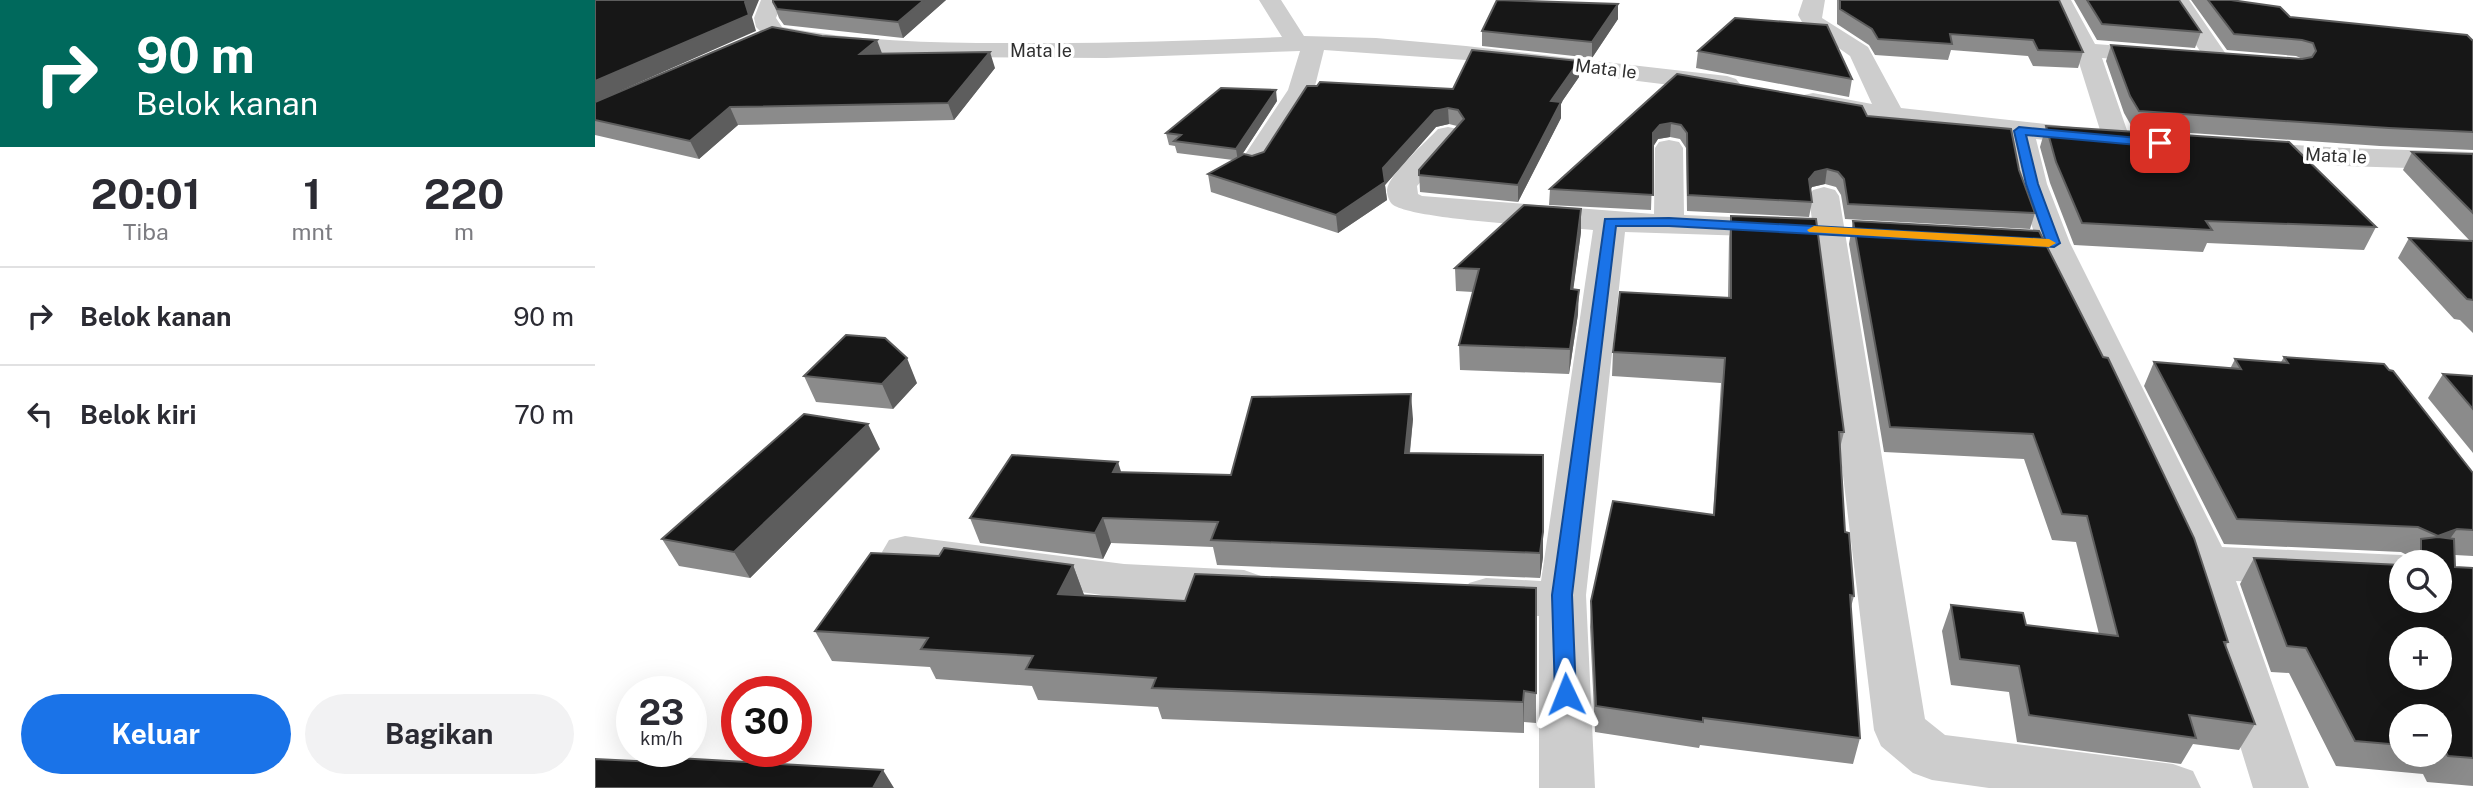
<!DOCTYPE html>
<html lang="id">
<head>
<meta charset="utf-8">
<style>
	body { margin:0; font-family:"Public Sans",sans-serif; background:#f2f2f3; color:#2b2b33; height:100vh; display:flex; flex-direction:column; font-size:26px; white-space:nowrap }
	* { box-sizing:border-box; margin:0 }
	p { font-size:23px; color:#7c7c81 }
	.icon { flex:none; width:38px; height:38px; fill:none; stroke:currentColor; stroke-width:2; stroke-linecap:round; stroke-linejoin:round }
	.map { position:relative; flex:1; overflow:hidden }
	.drawer { display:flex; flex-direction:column; background:#fff; width:595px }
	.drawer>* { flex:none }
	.top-card { background:#00695c; color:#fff; overflow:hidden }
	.controls { position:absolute; left:1794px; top:550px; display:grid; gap:14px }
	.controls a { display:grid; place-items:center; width:63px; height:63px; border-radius:50%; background:#fff; box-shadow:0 7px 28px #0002; font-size:35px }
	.speed { position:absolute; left:21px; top:676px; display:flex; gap:14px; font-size:35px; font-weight:700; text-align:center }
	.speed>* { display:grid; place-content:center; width:91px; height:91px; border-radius:50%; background:#fff; box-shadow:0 7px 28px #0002; line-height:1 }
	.speed small { font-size:18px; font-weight:400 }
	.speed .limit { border:10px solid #d22; background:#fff; color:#111 }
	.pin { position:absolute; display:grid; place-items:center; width:60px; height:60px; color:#fff; margin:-30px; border-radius:14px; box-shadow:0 4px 10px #0006 }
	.me { position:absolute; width:77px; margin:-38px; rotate:358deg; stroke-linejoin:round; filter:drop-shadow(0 0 5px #0008) }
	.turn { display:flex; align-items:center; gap:24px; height:147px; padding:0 21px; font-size:32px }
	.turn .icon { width:91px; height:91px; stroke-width:2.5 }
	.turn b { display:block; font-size:49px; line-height:60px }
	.eta { display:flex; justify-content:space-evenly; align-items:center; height:119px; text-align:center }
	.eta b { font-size:42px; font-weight:700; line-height:49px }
	.primary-button { display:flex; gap:14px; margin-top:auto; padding:14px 21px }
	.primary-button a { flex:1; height:80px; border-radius:42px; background:#1a73e8; color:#fff; font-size:28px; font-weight:700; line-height:80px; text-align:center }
	.primary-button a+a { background:#f2f2f3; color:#2b2b33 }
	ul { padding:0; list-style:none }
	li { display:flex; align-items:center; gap:21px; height:98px; padding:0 21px; border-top:2px solid #e1e1e2 }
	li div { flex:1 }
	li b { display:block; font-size:26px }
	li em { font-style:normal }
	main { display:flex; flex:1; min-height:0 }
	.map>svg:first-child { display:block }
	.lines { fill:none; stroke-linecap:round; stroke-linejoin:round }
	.minor { fill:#cdcdcd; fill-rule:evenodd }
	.wall { fill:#8b8b8b; fill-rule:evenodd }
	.shaded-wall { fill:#5d5d5d }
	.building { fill:#171717; stroke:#5d5d5d; stroke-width:2; fill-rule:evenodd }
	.route { fill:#1a73e8; stroke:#114b97; stroke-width:2 }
	.slow { fill:#f59e0b }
	.labels { text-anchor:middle; stroke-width:7; stroke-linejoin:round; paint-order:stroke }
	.far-street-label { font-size:18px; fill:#303030; stroke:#fff }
</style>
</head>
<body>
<main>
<section class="drawer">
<div class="top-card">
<div class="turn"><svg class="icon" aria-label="right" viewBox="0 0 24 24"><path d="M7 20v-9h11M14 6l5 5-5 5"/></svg><div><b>90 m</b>Belok kanan</div></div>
</div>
<div class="eta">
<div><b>20:01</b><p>Tiba</p></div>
<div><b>1</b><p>mnt</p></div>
<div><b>220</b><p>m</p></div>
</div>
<ul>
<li><svg class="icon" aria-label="right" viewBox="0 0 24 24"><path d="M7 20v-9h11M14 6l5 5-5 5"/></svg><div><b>Belok kanan</b></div><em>90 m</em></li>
<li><svg class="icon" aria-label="left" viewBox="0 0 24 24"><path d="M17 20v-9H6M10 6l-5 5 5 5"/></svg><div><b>Belok kiri</b></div><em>70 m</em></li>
</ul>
<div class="primary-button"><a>Keluar</a><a>Bagikan</a></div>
</section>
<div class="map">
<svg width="1878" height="788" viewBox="0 0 1878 788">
	<rect width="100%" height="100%" fill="#fff"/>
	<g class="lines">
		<path class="minor" d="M166,0H188L181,18L187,27C261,41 335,43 410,43C502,44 594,41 687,37L664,0H686L709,36L781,38L871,46L1132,76L1141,79L1145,84L1141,89L1132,92L871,60L729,50L719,90L669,168L659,171L649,168L645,162L693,90L705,51L511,58L344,57L233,50L172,38L161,27L159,18Z
			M1208,0H1230L1227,18L1273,47L1306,108L1505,130L1480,50L1454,0H1476L1500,44L1567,49L1576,51L1579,56L1576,61L1567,63L1507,58L1535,139L1531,145L1502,146L1441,139L1452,184L1475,243L1627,547L1806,555L1823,562H1806V589L1641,581L1714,788H1658L1589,563L1447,252L1387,247L1382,240L1387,233L1398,230L1439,232L1422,184L1413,136L1296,123L1209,107L1205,101L1209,95L1218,93L1277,104L1255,56L1207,22L1203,15Z
			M1578,0H1594L1635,60L1632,65L1623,67L1614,65L1575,5Z
			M853,127L863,129L867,135L822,186L823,194L827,196L1059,214L1060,148L1064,142L1074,140L1084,142L1088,148L1089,215L1187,219L1198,221L1203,228L1198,235L1187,237L1030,232L991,595L1000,788H944V616L891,614L874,609L867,596L874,583L891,578L946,581L998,230C966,227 815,220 797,204C794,201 792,195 792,190C793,175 832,141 843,129Z
			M1653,142L1749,148L1878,152V170L1749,166L1643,156L1639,150L1643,144Z
			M1229,187L1240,190L1244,196L1330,719L1350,735L1578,764L1598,771L1606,788H1394L1337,780L1318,773L1286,746L1279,730L1214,196L1218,190Z
			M310,536L529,564L649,570L666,576L672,588L666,600L649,606L529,598L310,568L294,564L287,552L294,540Z"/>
	</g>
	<path class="wall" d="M178,0H351L308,38L189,25L184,18L178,2Z
		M1242,0H1464L1488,52L1483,68L1438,66L1433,56L1356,50L1353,60L1280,55L1274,45L1242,24Z
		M1479,0H1584L1606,32L1600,48L1502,40Z
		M1596,0H1636L1695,17L1878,41V150L1785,146L1538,129L1529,113L1511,61L1516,45L1708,59L1701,56L1632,50Z
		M1023,4V19L997,58L887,46V31Z
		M1103,51L1257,79L1254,97L1101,68Z
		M287,54L400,68L359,120L143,125L104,159L0,135V102Z
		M984,61V77L966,103V118L923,202L825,192L824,170L862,126L854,124L841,127L790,185L792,200L743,233L616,192L613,174L638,160L582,153L580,146L574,145L571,133L682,101L646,156H657L858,89Z
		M1082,74L1272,116L1424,170L1440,213L1435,229L1250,219L1246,195L1241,187L1230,184L1217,187L1215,190L1217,202L1214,217L1092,211L1091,148L1085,139L1075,137L1063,139L1058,147L1056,210L954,205L955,189Z
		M1451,126L1781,227L1769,250L1612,243L1608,252L1479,245L1455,183L1445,147Z
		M1817,152L1878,154V333L1865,320L1859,319L1803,258L1814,238L1875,241L1808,170Z
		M1136,216L1249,432L1245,448L1250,532L1259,596L1256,607L1265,738L1258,764L1105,745L1104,748L1000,732L995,627L996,601L1118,515L1126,383L1017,376L1018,352L1133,298L1134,238Z
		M1258,221L1633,642L1631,646L1660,724L1644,750L1598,744L1586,764L1422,742L1414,692L1356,685L1347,631L1356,605L1431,625L1504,634L1481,542L1457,540L1429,459L1289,452L1254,244Z
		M986,232L978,289L983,314L974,374L865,370L864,345L878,292L861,291L860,268Z
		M1689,357L1878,472V556L1860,555V567L1878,568V786L1832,782L1828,774L1741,766L1694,673L1676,672L1645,584L1659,558L1806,600L1844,562H1811L1814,556L1806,552L1629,544L1549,386L1559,362L1635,369L1640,359L1686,362ZM1806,716H1844V754H1806Z
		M1848,374L1878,376V453L1833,398Z
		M209,376L322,383L298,409L221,402Z
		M818,419L815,453L948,455V557L945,578L622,565L618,547L516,543L508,559L385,543L375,518L526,472L636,475Z
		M285,449L155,578L84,566L67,539Z
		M344,556L478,565L489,595L590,601L941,588V723L929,722V733L567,719L563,707L443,700L437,686L341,679L335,667L237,661L220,631Z"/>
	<path class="shaded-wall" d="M151,0H164L157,17L161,31L0,102V81L150,2Z
		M329,0H351L308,38L303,22Z
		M1023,4V19L997,58V42Z
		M282,40L288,56L265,54Z
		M395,52L400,68L359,120L353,103Z
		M984,61V77L966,103V118L923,202V185L956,101Z
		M681,90L682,101L643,161L641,149Z
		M135,107L143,125L104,159L95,141Z
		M853,108L854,124L841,127L790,185L792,200L743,233L741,215L788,168L840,111Z
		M1076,123L1075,137L1063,139L1057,148L1058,133L1065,125Z
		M1232,169L1230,184L1217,187L1212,195L1214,179L1220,172Z
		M986,209V232L975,314L976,289Z
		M984,290L983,314L974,374L975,349Z
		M312,358L322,383L298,409L287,384Z
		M816,394L818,419L812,478L810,453Z
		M273,424L285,449L155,578L139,552Z
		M523,462L531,487L518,472Z
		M508,518L516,543L508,559L500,533Z
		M1862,529L1844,554L1843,536Z
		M948,532V557L945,578V553Z
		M478,565L489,595L463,594Z
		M929,691V733L928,702Z
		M288,770L299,788H278Z"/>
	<path class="building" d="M0,0H151L150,2L154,15L0,81Z
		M178,0H329L303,22L182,9L178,2Z
		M902,0L1023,4L997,42L887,31Z
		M1245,0H1464L1488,52L1443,50L1438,40L1355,34L1357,44L1283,39L1277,29L1245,9Z
		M1492,0H1584L1606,32L1507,24Z
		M1613,0H1636L1685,7L1695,17L1872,35L1878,41V132L1794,128L1544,111L1535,96L1516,45L1707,59L1717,57L1721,51L1718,43L1707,40L1639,34Z
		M1140,18L1232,25L1257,79L1103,51Z
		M177,27L227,36L282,40L265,54L395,52L353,103L135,107L95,141L0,120V102Z
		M877,50L984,61L956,101L966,102L923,185L824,175V170L869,119L863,110L853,108L840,111L788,168L790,182L741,215L613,174L649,154L657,156L669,152L712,86H722L725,82L858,89Z
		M1082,74L1267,106L1272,116L1416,129L1424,170L1440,213L1253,204L1249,179L1243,172L1232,169L1220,172L1214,179L1217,202L1093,195L1092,133L1086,125L1076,123L1065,125L1058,133V195L955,189Z
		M626,88L681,90L641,149L579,141L586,135L571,133Z
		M1451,126L1694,142L1781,227L1611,221L1617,230L1487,223L1461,162Z
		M1817,152L1878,154V213Z
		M929,205L986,209L976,289L984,290L975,349L864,345L884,269L860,268Z
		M1136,216L1221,219L1249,432H1244L1250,532L1254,533L1259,596L1255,595L1265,738L1108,718V722L1001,706L996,601L1018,501L1119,515L1130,358L1018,352L1025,292L1136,298Z
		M1258,221L1444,231L1508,357L1513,358L1599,538L1633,642H1629L1660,724L1594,715L1601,738L1434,715L1424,666L1365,659L1356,605L1428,613L1431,625L1523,636L1492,516L1467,514L1438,434L1295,427Z
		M1814,238L1878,241V300L1872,299Z
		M251,335L290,338L312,358L287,384L209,376Z
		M1689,357L1789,364L1794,370L1798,371L1878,473V530L1862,529L1843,536L1823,527L1642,519L1559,362L1646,369L1640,359L1693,363Z
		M1848,374L1878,376V409Z
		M816,394L810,453L948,455V532L945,553L616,540L623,522L508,518L500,533L375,518L417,455L523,462L518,472L636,475L657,397Z
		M209,414L273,424L139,552L67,539Z
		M1843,537L1859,539L1860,567L1878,568V758L1853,756L1849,749L1844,748V716H1806V745L1760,741L1711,648L1692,646L1659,558L1806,565V600H1844V562H1826V539ZM1806,639H1844V677H1806Z
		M349,548L478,565L463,594L590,601L600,574L941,588V693L929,691L928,702L557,688L561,678L431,669L438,656L326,649L333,638L220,631L276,553L344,556Z
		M65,757L288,770L278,788H0V759L61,762Z"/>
	<path class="route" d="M1424,127L1565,140L1571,143L1565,147L1431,135L1443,184L1465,243L1459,247L1074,226H1021L977,595L981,694L978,700L971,703L963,700L960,694L957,595L1010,219L1074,218L1450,239L1431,184L1419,131Z"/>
	<path class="slow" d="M1219,226L1454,239L1461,243L1454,247L1214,232L1212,230Z"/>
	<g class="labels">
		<g class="far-street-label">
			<text x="446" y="57">Mata Ie</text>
			<text transform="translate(1011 69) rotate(7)" y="6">Mata Ie</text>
			<text transform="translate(1741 156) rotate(3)" y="6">Mata Ie</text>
		</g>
	</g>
</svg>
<div class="controls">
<a><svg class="icon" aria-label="search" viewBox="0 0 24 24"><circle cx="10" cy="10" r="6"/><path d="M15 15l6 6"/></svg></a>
<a>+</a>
<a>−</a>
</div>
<div class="speed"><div>23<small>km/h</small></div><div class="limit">30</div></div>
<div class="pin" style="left:1565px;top:143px;background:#d93025"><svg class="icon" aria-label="arrive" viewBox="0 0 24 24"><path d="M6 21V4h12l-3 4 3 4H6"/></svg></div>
<svg class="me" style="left:971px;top:694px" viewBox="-20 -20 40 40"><path d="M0-17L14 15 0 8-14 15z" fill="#1a73e8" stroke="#fff" stroke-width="4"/></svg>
</div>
</main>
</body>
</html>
